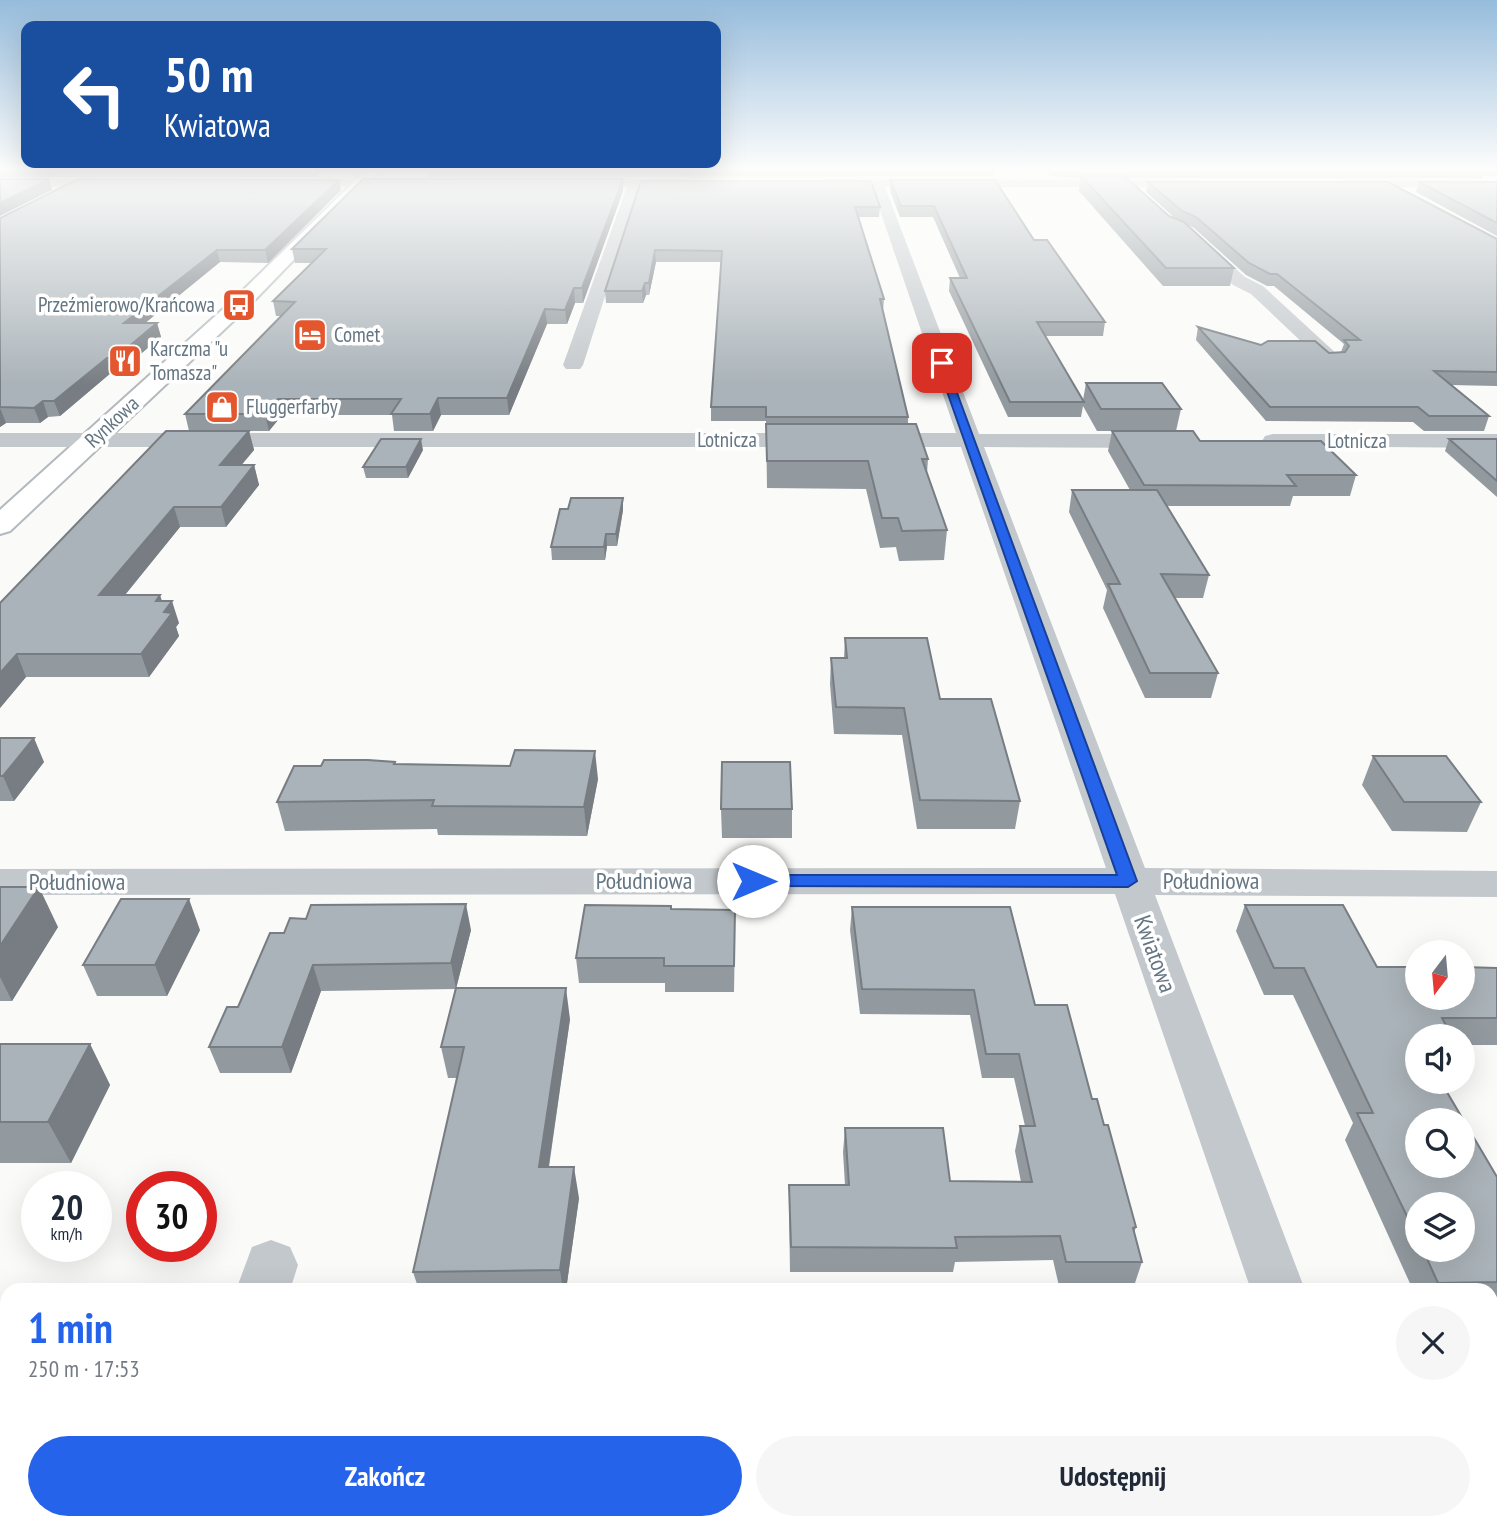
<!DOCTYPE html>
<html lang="pl">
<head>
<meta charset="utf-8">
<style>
	body { margin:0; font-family:"PT Sans Narrow",sans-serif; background:#f6f6f7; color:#1f2937; height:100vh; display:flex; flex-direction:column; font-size:26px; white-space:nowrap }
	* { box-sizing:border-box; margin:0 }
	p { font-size:23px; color:#747a83 }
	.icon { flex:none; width:38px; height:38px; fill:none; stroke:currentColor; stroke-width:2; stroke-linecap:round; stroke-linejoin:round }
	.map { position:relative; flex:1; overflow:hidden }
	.sheet { position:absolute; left:0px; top:1283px; width:1498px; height:247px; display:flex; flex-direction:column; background:#fff; border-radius:21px 21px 0 0; box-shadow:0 7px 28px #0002 }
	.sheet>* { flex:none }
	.hud { position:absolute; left:21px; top:21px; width:700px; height:147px; border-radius:14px; box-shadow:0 7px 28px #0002; background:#1a4fa0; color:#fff; overflow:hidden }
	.needle { width:46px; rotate:196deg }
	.controls { position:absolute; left:1405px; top:940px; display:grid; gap:14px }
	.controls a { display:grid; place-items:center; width:70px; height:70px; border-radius:50%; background:#fff; box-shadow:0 7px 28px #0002; font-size:35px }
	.speed { position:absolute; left:21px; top:1171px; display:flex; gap:14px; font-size:35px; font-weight:700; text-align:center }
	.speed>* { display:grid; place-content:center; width:91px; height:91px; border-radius:50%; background:#fff; box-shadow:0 7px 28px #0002; line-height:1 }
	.speed small { font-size:18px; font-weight:400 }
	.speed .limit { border:10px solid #d22; background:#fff; color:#111 }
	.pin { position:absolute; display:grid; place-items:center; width:60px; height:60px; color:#fff; margin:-30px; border-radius:14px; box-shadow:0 4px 10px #0006 }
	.me { position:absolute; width:77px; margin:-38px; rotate:90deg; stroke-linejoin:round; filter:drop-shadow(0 0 5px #0008) }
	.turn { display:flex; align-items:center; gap:24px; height:147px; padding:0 28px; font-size:32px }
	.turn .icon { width:91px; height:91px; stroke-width:2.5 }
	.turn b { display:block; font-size:49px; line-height:60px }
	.round { display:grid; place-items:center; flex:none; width:74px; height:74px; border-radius:37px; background:#f6f6f7 }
	.summary { display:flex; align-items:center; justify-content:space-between; height:119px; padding:0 28px }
	h1 { font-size:42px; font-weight:600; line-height:52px; color:#2563eb }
	.action { display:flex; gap:14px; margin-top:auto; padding:14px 28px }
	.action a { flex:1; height:80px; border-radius:42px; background:#2563eb; color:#fff; font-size:28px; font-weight:600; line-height:80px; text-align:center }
	.action a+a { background:#f6f6f7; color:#1f2937 }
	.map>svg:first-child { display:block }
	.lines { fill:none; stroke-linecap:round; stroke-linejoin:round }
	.secondary-casing { stroke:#b3babf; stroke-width:4 }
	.street { fill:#c3c8cc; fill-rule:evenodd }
	.secondary { fill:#fff; fill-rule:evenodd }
	.wall { fill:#929a9f; fill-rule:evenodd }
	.shaded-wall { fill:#777d82 }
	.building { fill:#aab3b9; stroke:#777d82; stroke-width:2; fill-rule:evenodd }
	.route { fill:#2563eb; stroke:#184099; stroke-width:2 }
	.labels { text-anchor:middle; stroke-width:7; stroke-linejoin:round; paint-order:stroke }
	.far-poi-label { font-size:21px; fill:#657683; stroke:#fff; text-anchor:start }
	.far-street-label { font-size:21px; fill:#657683; stroke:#fff }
	.street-label { font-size:24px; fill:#657683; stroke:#fff }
</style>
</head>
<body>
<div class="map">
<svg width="1497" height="1528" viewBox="0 0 1497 1528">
	<rect width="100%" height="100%" fill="#fafaf8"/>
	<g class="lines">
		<g class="secondary-casing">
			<path id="secondary" d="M365,171H380L246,309L10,531L0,534V510L232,301Z"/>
		</g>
		<path class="street" d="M0,179H119L126,183L119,187H0Z
			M294,179H399L406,183L399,187L289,186V180Z
			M574,179H689L696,183L689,187H640L583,365L580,369H566L563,365L627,187L569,186L567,183Z
			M826,179L1198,180V186L1193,187H885L979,434H1158L1166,436L1169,441L1166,446L1158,448L984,447L1145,868L1497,871V897L1155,895L1305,1290H1251L1115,894L0,895V869L1106,868L961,447H874L866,445L863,440L866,435L874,433H956L872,187L821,186L819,183Z
			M1347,179L1497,181V189L1342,186V180Z
			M1198,238L1203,240L1245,277L1263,286L1339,356L1342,360L1339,364H1325L1251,294L1233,285L1193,246L1190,243Z
			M0,433H815L823,435L826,440L823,445L815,447H0Z
			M1273,434H1497V448L1265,446L1262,441L1265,436Z
			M271,1240L290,1247L298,1265L290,1290H236L252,1247Z
			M155,1522H219L218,1528H154Z
			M1330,1522H1394L1396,1528H1332Z"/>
		<use href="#secondary" class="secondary"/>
	</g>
	<path class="wall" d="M0,171H323L315,177H0Z
		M427,171H994L993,176L428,177Z
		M1046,171H1497V176H1483L1482,178H1127L1169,216L1176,219L1146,192L1148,182L1497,239V386L1451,385L1489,416L1484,431H1424L1413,422L1266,421L1196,340L1198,327L1261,345L1329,353L1341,352L1344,344L1274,286H1267L1246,275L1194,228L1188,225L1234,268L1230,286H1163L1079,191L1080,178L1051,176Z
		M890,180L1034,240L1105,322L1103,336H1045L1083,400L1086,383L1181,409L1176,431L1200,441L1356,475L1350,496H1293L1290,506H1167L1209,575L1203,598H1174L1218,673L1211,698H1145L1103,608L1107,590L1069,512L1072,490H1130L1108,451L1112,431H1097L1083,406L1081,417H1008L949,291L950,278H960L933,217H900L890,191Z
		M641,181L880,207L879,217H859L884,299L883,312L908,417V424L928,459L927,473L947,530L944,560L899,561L896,547L880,548L866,489L767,488L766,421H711V407L721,262H656L649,295H646L643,303H606L605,291Z
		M1419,182H1497V236L1416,192Z
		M341,190L268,263L220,262L145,323H157L161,337L119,372H112L60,416L48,417L40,423H6L0,427V218Z
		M623,191L583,303H575L567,324H547L509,415H441L433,431H394L392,415H282L269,431H189L185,414L281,316H276L273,301L313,263H295L292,249Z
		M249,431L254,450L241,465H254L259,485L226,527H180L125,595L162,601L179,623L176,627L179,636L149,677H26L0,708V603Z
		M1449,439H1497V497L1445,451Z
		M423,450L408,478H366L363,467Z
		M623,498V510L617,546H607L605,560H552L551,547L568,509Z
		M845,638L940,699L1020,801L1015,829H917L902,735L834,734L830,684L831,658H844Z
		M0,738L44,762L14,801H0Z
		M1373,756L1481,802L1467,832L1392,831L1362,785Z
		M395,762L396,764L598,779L587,836L438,835L437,829L285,831L277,802L321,766Z
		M721,809H792V838H722Z
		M0,887L58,927L12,1001H0Z
		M1245,905L1377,967L1497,968V1045H1463V1036H1418V1082L1497,1177V1308H1491V1290H1413L1345,1140L1353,1123L1293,995H1264L1236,931ZM1418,1204L1463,1250H1418Z
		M852,907L1035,1005L1092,1099L1104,1125L1136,1227L1134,1233L1142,1262L1134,1286H1059L1053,1260L955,1262L953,1272H790L789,1209V1185H845L843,1152L845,1128L950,1181L1021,1182L1015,1151L1020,1126H1025L1014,1078H982L970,1015L860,1014L850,930Z
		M671,909L735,935L734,992H665V983H579L576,958Z
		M200,930L167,996H97L83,965Z
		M471,930L456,988L570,1019L549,1167L579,1198L566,1290H419L413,1272L457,1078H448L441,1047L455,989L321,991L291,1073H220L209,1047L238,1007L270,933Z
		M0,1044H90L110,1085L71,1163H0Z
		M1497,1356V1523H1483L1491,1522V1357Z"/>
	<path class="shaded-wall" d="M314,171H323L315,177Z
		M49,179L52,190L0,216V203Z
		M623,179V191L583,303L582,288Z
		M339,180L341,190L268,263L265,250Z
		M217,250L220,262L128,337L124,323Z
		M655,250L656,262L649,295V283Z
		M645,283L646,295L643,303L642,291Z
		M574,288L575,303L567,324L565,310Z
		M545,309L547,324L509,415L507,398Z
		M157,323L161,337L119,372L115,358Z
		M107,358L112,372L60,416L54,401Z
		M438,398L441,415L433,431L430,414Z
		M278,399L282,415L269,431L265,414Z
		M43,401L48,417L40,423L34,408Z
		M0,408L6,423L0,427Z
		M249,431L254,450L225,485L220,465Z
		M421,439L423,450L408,478L406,467Z
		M254,465L259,485L226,527L221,507Z
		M623,498V510L617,546L616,534Z
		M174,507L180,527L107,617L99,595Z
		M606,534L607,546L605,560L604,547Z
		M160,595L165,610L172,601L179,623L176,627L179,636L149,677L141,654L156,601Z
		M17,654L26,677L0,708V673Z
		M34,738L44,762L14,801L3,776Z
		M595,751L598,779L587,836L584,807Z
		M39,887L58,927L12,1001L0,977V946Z
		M189,899L200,930L167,996L155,965Z
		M466,904L471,930L456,989L451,963Z
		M313,965L321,991L291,1073L282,1047Z
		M566,988L570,1019L544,1198L539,1167Z
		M90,1044L110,1085L71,1163L48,1122Z
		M574,1167L579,1198L566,1290H563L560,1270Z
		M38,1522H67L65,1528H36Z"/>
	<path class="building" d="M1081,176H1124L1169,216L1184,222L1234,268H1166Z
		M0,179H49L0,203Z
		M78,179L339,180L265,250H217L124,323H157L115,358H107L54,401H43L34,408L0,407V218Z
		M363,179H623L582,288H574L565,310L545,309L507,398H438L430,414H391L401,399H278L265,414H185L295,302L273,301L326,249H292Z
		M890,180H995L1034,240H1047L1105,322H1037L1084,402H1010L950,278H967L934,206H901Z
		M641,181H871L880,207H855L884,299H880L908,417H766V407H711L722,251L655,250L649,283H645L642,291H605Z
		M1148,182H1388L1497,239V372L1434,371L1489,416H1429L1418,407H1270L1198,327L1261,345L1268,341H1315L1329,353L1345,352L1349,346L1344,340H1360L1277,274H1270L1249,263L1196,217L1182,211Z
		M1419,182H1497V223Z
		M1086,383H1162L1181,409H1101Z
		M766,424H916L928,459H922L947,530L902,531L898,518H882L868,461H767Z
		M166,431H249L220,465H254L221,507H174L99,595H160L156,601H172L164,612L172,613L141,654H17L0,673V603Z
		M1112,431H1193L1200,441H1321L1356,475H1287L1296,486L1144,485Z
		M381,439H421L406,467H363Z
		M1449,439H1497V481Z
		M1072,490H1157L1209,575L1161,574L1218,673H1150L1108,584H1120Z
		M571,498H623L616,534H606L604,547H551L560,509H568Z
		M845,638H927L940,699H991L1020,801L920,800L904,708L836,707L831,658H847Z
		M0,738H34L3,776H0Z
		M515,750L595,751L584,807L432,806L434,800L277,802L294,766H321L324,760H368L395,762L394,764L510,766Z
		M1373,756H1446L1481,802H1404Z
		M722,762H790L792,809H721Z
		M0,887H39L0,946Z
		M121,899H189L155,965H83Z
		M466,904L451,963L313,965L282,1047H209L227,1007H238L270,933H284L290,918L306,919L311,905Z
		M585,905L671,906V909L735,910L734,966H664V958H576Z
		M1245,905H1343L1377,967H1418V998H1463V967L1497,968V1018H1442L1452,1036H1418V1082H1441L1497,1177V1282L1438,1283L1423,1250H1463V1204H1418V1239L1357,1113H1373L1304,968H1274ZM1418,1120H1463V1166H1418Z
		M852,907H1010L1035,1005H1067L1092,1099H1097L1104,1125H1108L1136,1227L1133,1228L1142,1262H1066L1060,1236L955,1237L957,1248L791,1247L789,1185H849L845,1128H943L950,1181L1032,1182L1020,1126H1035L1019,1054H986L974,990L862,989Z
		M456,988H566L539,1167H574L560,1270L413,1272L464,1047H441Z
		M0,1044H90L48,1122H0Z
		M1497,1356V1394L1491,1381V1357Z
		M4,1364H7V1522H38L36,1528H0V1373Z
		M1491,1446H1497V1473L1491,1460Z"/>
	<linearGradient id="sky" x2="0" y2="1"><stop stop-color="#96bcdc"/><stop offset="0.44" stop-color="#fdfdfc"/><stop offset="1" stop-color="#fdfdfc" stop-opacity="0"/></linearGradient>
	<rect width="1497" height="385" fill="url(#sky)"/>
	<path class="route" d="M942,360L946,363L1137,881L1128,887L747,886L744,881L747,877L753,875H1117L937,363Z"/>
	<defs>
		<g id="bus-square" transform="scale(1.75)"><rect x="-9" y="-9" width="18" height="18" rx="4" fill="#e4572e" stroke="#fff"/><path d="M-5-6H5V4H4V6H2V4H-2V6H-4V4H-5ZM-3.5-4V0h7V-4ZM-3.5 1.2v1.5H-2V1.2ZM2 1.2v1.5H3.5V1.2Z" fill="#fff"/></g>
		<g id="hotel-square" transform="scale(1.75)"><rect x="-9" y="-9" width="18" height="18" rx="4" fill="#e4572e" stroke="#fff"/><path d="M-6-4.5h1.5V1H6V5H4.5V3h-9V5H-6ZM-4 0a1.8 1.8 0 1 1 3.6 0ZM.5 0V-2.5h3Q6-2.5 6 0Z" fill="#fff"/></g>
		<g id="restaurant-square" transform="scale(1.75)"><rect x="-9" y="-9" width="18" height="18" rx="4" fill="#e4572e" stroke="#fff"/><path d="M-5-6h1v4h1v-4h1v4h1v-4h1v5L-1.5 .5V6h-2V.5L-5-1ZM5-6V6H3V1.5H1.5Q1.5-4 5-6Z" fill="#fff"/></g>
		<g id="shop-square" transform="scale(1.75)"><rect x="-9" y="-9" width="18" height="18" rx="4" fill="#e4572e" stroke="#fff"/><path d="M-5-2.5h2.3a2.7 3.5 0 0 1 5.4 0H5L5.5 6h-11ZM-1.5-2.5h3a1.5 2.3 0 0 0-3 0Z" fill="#fff"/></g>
	</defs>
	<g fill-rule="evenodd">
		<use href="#bus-square" x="239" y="305"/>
		<use href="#hotel-square" x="310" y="335"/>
		<use href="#restaurant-square" x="125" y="361"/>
		<use href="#shop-square" x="222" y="407"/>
	</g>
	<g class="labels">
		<g class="far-poi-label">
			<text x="215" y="312" text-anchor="end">Przeźmierowo/Krańcowa</text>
			<text x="334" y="342">Comet</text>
			<text x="150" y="356">Karczma "u<tspan x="150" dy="24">Tomasza"</tspan></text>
			<text x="246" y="414">Fluggerfarby</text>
		</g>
		<g class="far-street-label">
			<text transform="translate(112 422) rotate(-43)" y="7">Rynkowa</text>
			<text x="727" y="447">Lotnicza</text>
			<text x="1357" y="448">Lotnicza</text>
		</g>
		<g class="street-label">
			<text x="644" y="889">Południowa</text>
			<text x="1211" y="889">Południowa</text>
			<text x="77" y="890">Południowa</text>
			<text transform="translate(1155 954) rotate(70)" y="8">Kwiatowa</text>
		</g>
	</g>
</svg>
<div class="controls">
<a><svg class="needle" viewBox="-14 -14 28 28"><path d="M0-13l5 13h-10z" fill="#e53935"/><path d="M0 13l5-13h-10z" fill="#747a83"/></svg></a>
<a><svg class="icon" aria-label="sound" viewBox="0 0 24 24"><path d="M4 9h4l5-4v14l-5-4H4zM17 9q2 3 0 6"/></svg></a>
<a><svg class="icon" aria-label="search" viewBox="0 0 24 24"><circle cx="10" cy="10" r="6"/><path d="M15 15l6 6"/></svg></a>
<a><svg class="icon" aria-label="layers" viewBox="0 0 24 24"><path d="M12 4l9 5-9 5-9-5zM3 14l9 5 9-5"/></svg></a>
</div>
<div class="speed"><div>20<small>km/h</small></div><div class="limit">30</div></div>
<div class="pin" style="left:942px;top:363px;background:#d93025"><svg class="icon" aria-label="arrive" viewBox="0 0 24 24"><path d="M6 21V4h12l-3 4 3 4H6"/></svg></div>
<svg class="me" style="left:753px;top:881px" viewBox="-20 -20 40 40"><circle r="19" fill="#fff"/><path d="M0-13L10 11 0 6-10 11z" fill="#2563eb"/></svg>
<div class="hud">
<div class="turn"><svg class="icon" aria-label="left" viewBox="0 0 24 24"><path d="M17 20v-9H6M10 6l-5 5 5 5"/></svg><div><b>50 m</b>Kwiatowa</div></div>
</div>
<section class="sheet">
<div class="summary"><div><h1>1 min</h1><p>250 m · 17:53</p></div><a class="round"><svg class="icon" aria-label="close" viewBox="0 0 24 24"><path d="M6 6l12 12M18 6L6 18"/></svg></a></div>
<div class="action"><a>Zakończ</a><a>Udostępnij</a></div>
</section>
</div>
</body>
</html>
